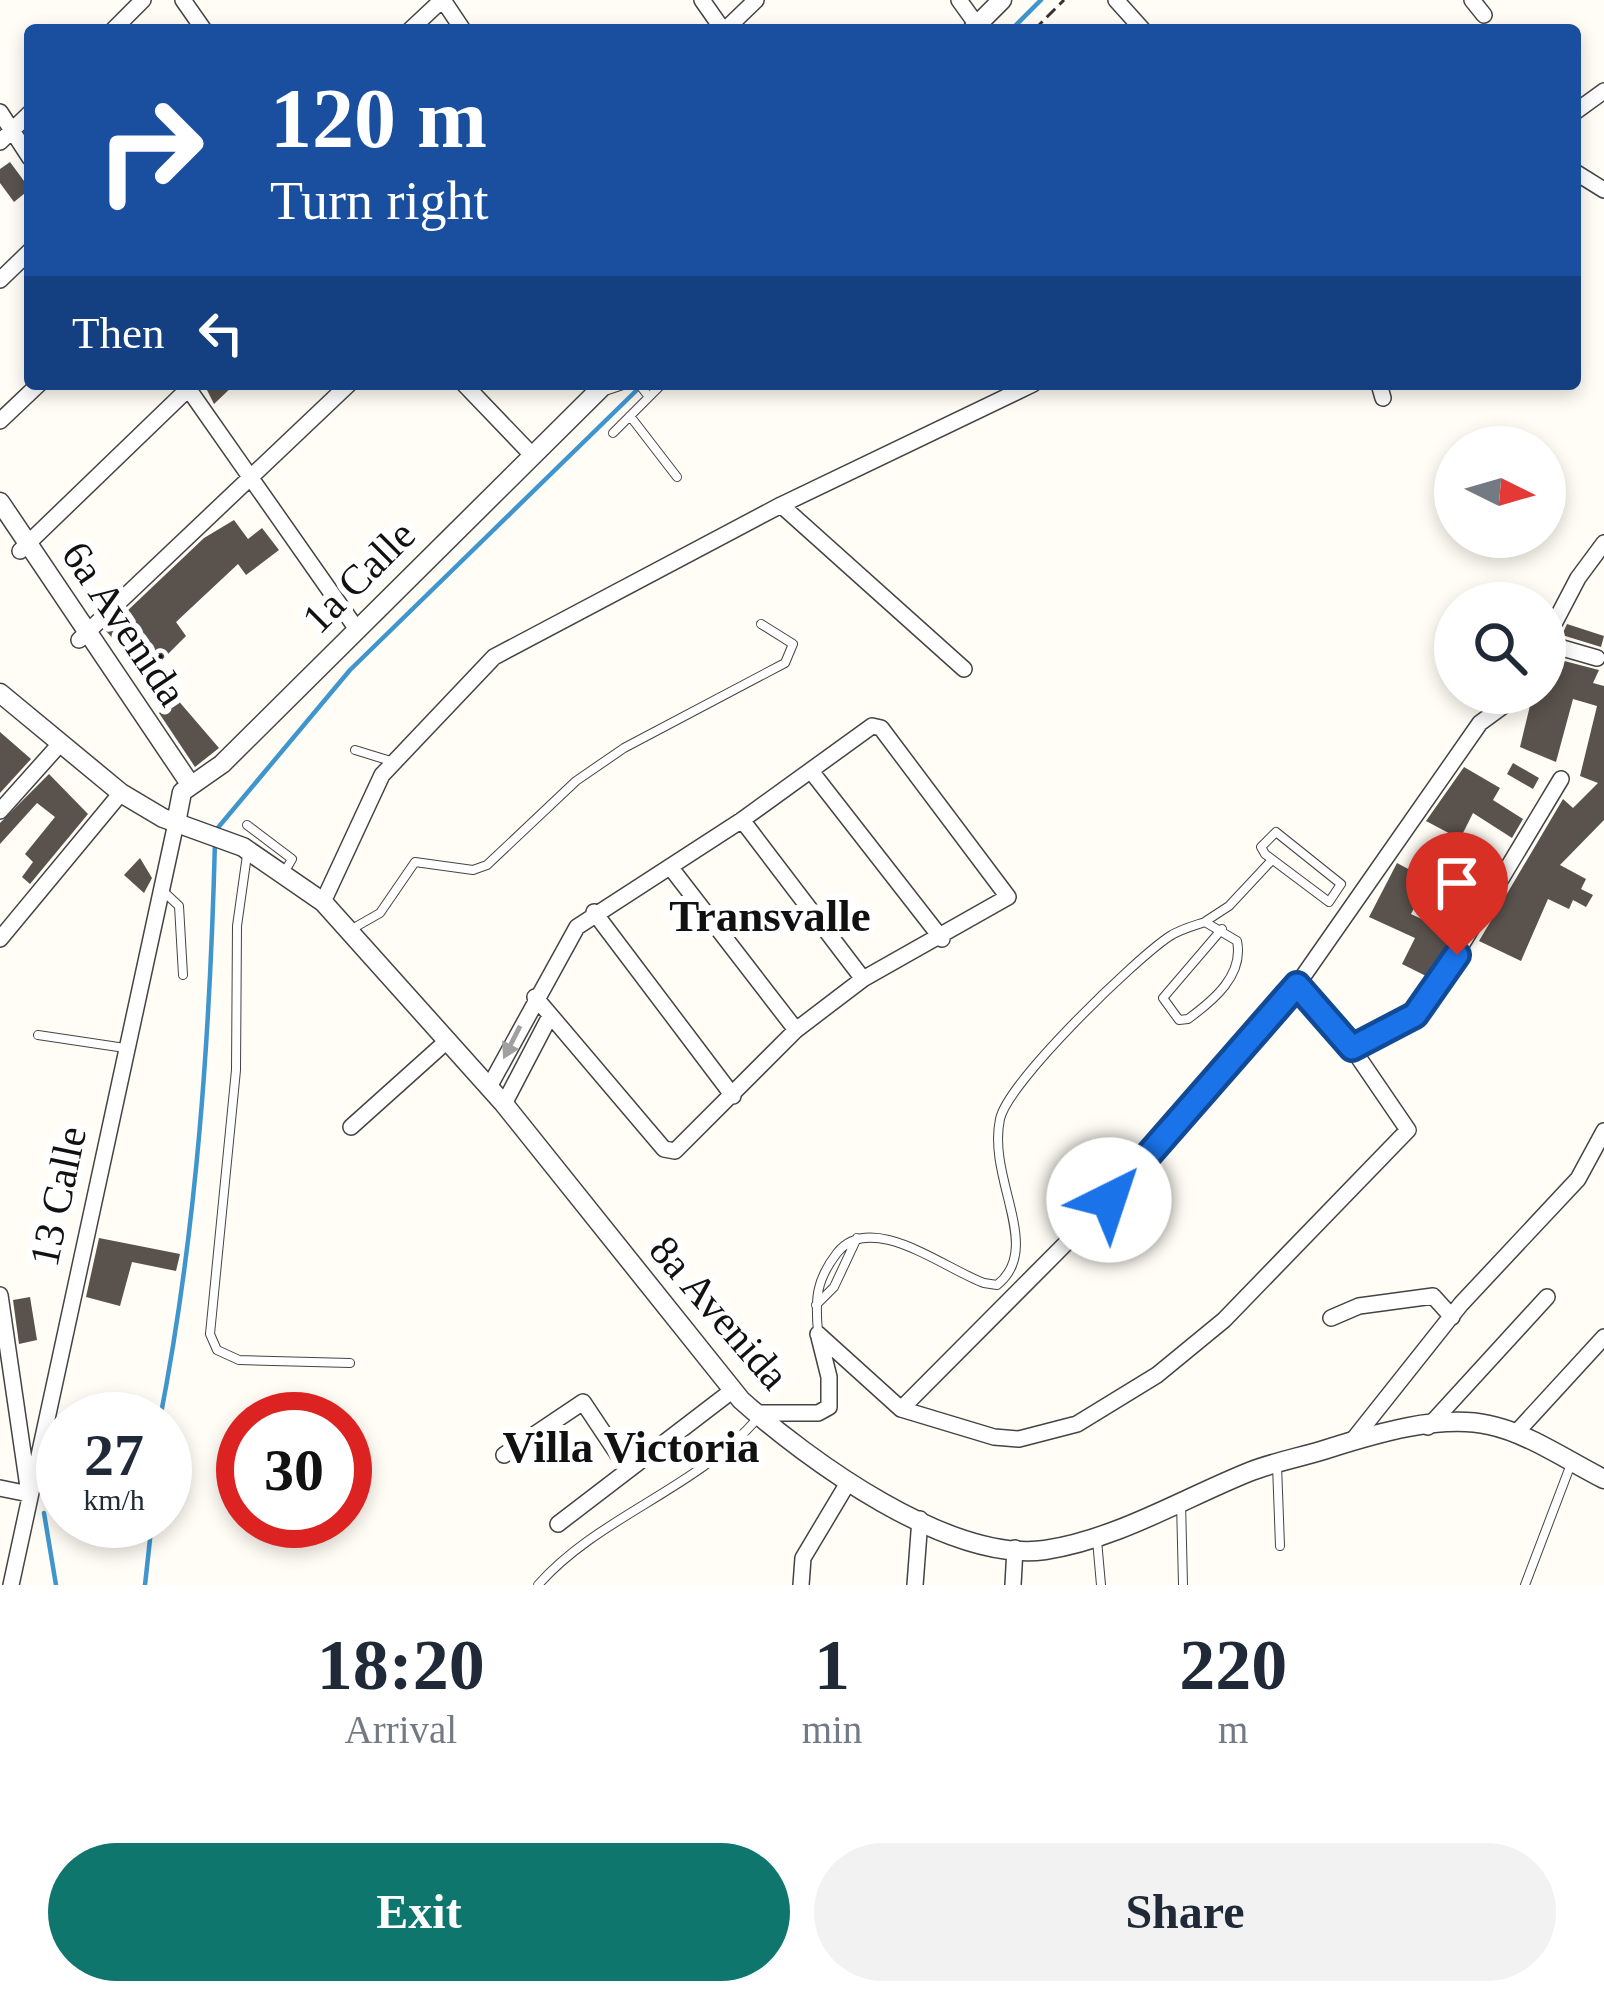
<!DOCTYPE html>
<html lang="en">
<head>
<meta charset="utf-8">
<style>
	body { margin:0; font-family:"Times New Roman",serif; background:#f2f2f3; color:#1f2937; height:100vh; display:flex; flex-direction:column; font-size:45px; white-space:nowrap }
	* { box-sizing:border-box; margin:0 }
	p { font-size:39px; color:#747a83 }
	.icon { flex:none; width:66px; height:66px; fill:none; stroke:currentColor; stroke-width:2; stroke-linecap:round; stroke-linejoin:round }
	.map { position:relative; height:1585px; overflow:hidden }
	.sheet { display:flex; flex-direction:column; background:#fff; flex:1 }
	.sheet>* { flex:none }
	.banner { position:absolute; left:24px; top:24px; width:1557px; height:366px; border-radius:12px; box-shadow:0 6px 18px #0003; background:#1a4fa0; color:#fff; overflow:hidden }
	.needle { width:78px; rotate:95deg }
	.buttons { position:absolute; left:1434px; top:426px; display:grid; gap:24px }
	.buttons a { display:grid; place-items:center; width:132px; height:132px; border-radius:50%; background:#fff; box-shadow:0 6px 18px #0003; font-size:60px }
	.speed { position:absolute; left:36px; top:1392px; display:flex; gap:24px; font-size:60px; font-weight:700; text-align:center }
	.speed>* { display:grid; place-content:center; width:156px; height:156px; border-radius:50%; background:#fff; box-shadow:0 6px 18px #0003; line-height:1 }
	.speed small { font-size:30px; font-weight:400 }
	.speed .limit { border:18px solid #d22; background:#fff; color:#111 }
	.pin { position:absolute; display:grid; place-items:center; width:102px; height:102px; color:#fff; margin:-123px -51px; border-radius:50% 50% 50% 0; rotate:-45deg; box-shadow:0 0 12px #0007 }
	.pin .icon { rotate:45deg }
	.me { position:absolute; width:132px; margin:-66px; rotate:41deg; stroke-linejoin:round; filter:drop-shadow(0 0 9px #0008) }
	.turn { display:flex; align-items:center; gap:42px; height:252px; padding:0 48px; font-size:54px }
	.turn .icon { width:156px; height:156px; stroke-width:2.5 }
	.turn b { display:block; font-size:84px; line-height:102px }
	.then { display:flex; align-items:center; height:114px; padding:0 48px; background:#0003; gap:24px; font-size:45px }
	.eta { display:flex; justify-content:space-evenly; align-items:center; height:204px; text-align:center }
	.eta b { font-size:72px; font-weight:600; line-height:84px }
	.button { display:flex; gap:24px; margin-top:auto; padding:24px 48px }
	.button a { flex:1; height:138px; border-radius:72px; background:#0f766e; color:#fff; font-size:48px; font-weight:600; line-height:138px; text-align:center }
	.button a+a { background:#f2f2f3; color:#1f2937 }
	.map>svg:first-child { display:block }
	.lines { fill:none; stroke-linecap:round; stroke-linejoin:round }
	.stream { stroke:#3f96cf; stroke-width:4.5 }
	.building { fill:#5a524d }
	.service-casing { stroke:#444; stroke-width:10 }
	.minor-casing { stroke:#444; stroke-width:18 }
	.tertiary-casing { stroke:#444; stroke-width:21 }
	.path { stroke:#333; stroke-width:3; stroke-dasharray:12 6; stroke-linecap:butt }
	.service { stroke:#fff; stroke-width:8 }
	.minor { stroke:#fff; stroke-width:15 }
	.tertiary { stroke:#fff; stroke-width:18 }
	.oneway { fill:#a0a0a0 }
	.route-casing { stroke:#114b97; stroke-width:30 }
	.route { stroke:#1a73e8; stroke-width:21 }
	.labels { text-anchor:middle; stroke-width:12; stroke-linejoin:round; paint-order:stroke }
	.street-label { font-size:42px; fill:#111; stroke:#fff }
	.neighbourhood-label { font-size:45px; font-weight:bold; fill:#111; stroke:#fff }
</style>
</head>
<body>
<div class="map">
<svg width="1604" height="1585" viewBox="0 0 1604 1585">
	<rect width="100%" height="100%" fill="#fffdf5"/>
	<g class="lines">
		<path class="stream" d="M1011,30L1041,0
			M216,830L350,670L639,388
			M160,1419C197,1228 210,1035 215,841
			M44,1513L56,1585
			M145,1585L152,1521"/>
	</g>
	<path class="building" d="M10,162L30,189L14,202L0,183V169Z
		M204,384H235L214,404Z
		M234,520L248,539L262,528L279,550L246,575L238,564L176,622L186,636L146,676L106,631L204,538Z
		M1567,624L1604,636L1601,647L1562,635Z
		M1545,656L1599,670L1593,683L1604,686V820L1560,865L1586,879L1581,889L1593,895L1586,907L1573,900L1569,909L1548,899L1521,961L1479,941L1563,799L1573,808L1598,783L1580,776L1597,706L1573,699L1556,762L1520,747L1533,693H1545Z
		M176,698L219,748L195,767L159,713Z
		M0,732L31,759L0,793Z
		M1513,763L1539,778L1533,789L1507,774Z
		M1464,767L1500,788L1493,800L1523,819L1512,838L1473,813L1460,839L1426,821Z
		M49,774L88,814L30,884L22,877L33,862L25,854L55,817L37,803L0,844V823Z
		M140,858L152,878L144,893L124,875Z
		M1397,863L1429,880L1411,914L1454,934L1428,977L1402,964L1415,938L1369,917Z
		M99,1238L180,1254L176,1271L132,1262L120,1306L86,1297Z
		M30,1297L37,1340L19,1344L13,1300Z"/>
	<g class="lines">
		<g class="service-casing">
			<path id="service" d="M608,390L626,384
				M649,397L662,384
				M630,416L677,477
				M613,433L649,397L639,384
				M355,750L394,762
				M247,825L292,859L285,871
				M1276,832L1341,884L1329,902L1265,854L1261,847Z
				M247,855L237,926L236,1070L210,1334L217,1350L239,1360L350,1363
				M163,891L179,906L183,975
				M1206,921L1229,906L1272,860
				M352,929L380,913L415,862L473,870L487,865L576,781L624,748L785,663L793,644L761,624
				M38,1035L125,1048
				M816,1305L834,1287L857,1238
				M818,1332C815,1299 816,1280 837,1253C871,1210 945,1269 984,1283L997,1285C1044,1248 987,1180 1000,1119C1008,1082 1135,959 1170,936C1181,929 1193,926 1205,922L1237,941C1244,975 1214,1000 1188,1019L1179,1020L1163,998L1222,929
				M1277,1465L1280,1546
				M1181,1502L1183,1585
				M1097,1540L1101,1585
				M538,1585C599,1516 695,1490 757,1419
				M1525,1585L1571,1464"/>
		</g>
		<g class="minor-casing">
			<path id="minor" d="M183,0L204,30
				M443,0L463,30
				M702,0L723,30
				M959,0L977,25
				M1116,0L1143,30
				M1472,0L1484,15
				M113,30L143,0
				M410,30L442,0
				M725,30L756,0
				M0,112L30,158
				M1575,112L1604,91
				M0,142L30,113
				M1575,172L1604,190
				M0,280L30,251
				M185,384L356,628
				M464,384L533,456
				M1379,384L1383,398
				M0,421L39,384
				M781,505L964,669
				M20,551L188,389
				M79,640L349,384
				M1545,641L1578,578L1604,543
				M1545,643L1597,658
				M811,771L942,939
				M0,811L59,745
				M742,820L863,979
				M671,868L796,1030
				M323,902L382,775L494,657L781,505L1033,384
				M594,912L733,1096
				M0,939L121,793
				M1352,1048L1405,1022L1429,999L1561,779
				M489,1087L577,927L742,820L872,726L881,728L1008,897L863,979L796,1030L675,1151L664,1149L535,997
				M504,1104L550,1016
				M351,1127L448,1040
				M0,1295L29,1494L0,1488
				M1331,1318L1359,1306L1433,1296L1452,1317
				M818,1334L901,1409L994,1437L1019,1439L1077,1424L1157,1375L1224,1320L1408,1130L1352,1048L1297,985
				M901,1409L1109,1200L1297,985L1480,723L1521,693
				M756,1413H818L829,1407V1377L819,1337
				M1428,1427L1547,1297
				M1515,1434L1604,1337
				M1353,1440L1461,1304L1578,1179L1604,1131
				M504,1455L583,1402L627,1468
				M558,1524L733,1390
				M11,1585L176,823
				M801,1585L803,1558L849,1481
				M915,1585L920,1519
				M1013,1585L1015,1548"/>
		</g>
		<g class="tertiary-casing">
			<path id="tertiary" d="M972,30L1002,0
				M0,502L190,784
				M0,693L121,793L163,818L243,847L323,902L504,1104L741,1400C808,1460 949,1563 1045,1550C1117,1539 1182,1499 1249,1472C1274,1462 1302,1457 1327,1449C1374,1434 1440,1414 1489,1425C1528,1433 1568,1461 1604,1479
				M176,823L182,792L222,764L605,384"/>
		</g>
		<path class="path" d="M1034,30L1064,0"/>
		<use href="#service" class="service"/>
		<use href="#minor" class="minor"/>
		<use href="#tertiary" class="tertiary"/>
	</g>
	<defs><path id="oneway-solid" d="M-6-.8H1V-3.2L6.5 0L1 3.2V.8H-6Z" transform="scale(3)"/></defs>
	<use class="oneway" href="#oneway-solid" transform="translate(512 1042) rotate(117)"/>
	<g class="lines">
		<g class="route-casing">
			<path id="route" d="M1109,1200L1297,985L1352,1048L1415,1015L1457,955"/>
		</g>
		<use href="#route" class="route"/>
	</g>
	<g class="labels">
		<g class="street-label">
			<text transform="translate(358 576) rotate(-45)" y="15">1a Calle</text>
			<text transform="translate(125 623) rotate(56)" y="15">6a Avenida</text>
			<text transform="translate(57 1196) rotate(-78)" y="15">13 Calle</text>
			<text transform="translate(720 1312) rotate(49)" y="15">8a Avenida</text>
		</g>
		<g class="neighbourhood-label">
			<text x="770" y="931">Transvalle</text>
			<text x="631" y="1462">Villa Victoria</text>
		</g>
	</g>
</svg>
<div class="buttons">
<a><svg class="needle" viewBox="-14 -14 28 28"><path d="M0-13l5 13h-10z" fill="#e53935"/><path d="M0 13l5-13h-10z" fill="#747a83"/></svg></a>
<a><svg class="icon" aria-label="search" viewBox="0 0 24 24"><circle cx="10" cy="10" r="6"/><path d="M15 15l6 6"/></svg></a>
</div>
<div class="speed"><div>27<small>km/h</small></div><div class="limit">30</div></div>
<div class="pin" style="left:1457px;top:955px;background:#d93025"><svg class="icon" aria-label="arrive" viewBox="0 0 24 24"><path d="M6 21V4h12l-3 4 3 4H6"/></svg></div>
<svg class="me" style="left:1109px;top:1200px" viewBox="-20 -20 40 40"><circle r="19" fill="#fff"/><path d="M0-13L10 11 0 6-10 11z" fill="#1a73e8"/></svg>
<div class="banner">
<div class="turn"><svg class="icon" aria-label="right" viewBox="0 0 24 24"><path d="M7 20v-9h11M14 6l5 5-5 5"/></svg><div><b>120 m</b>Turn right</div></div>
<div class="then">Then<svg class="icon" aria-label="left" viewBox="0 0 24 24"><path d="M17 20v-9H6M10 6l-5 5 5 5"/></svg></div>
</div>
</div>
<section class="sheet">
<div class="eta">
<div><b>18:20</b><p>Arrival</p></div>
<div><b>1</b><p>min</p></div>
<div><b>220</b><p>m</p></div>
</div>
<div class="button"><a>Exit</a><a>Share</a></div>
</section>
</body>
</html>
